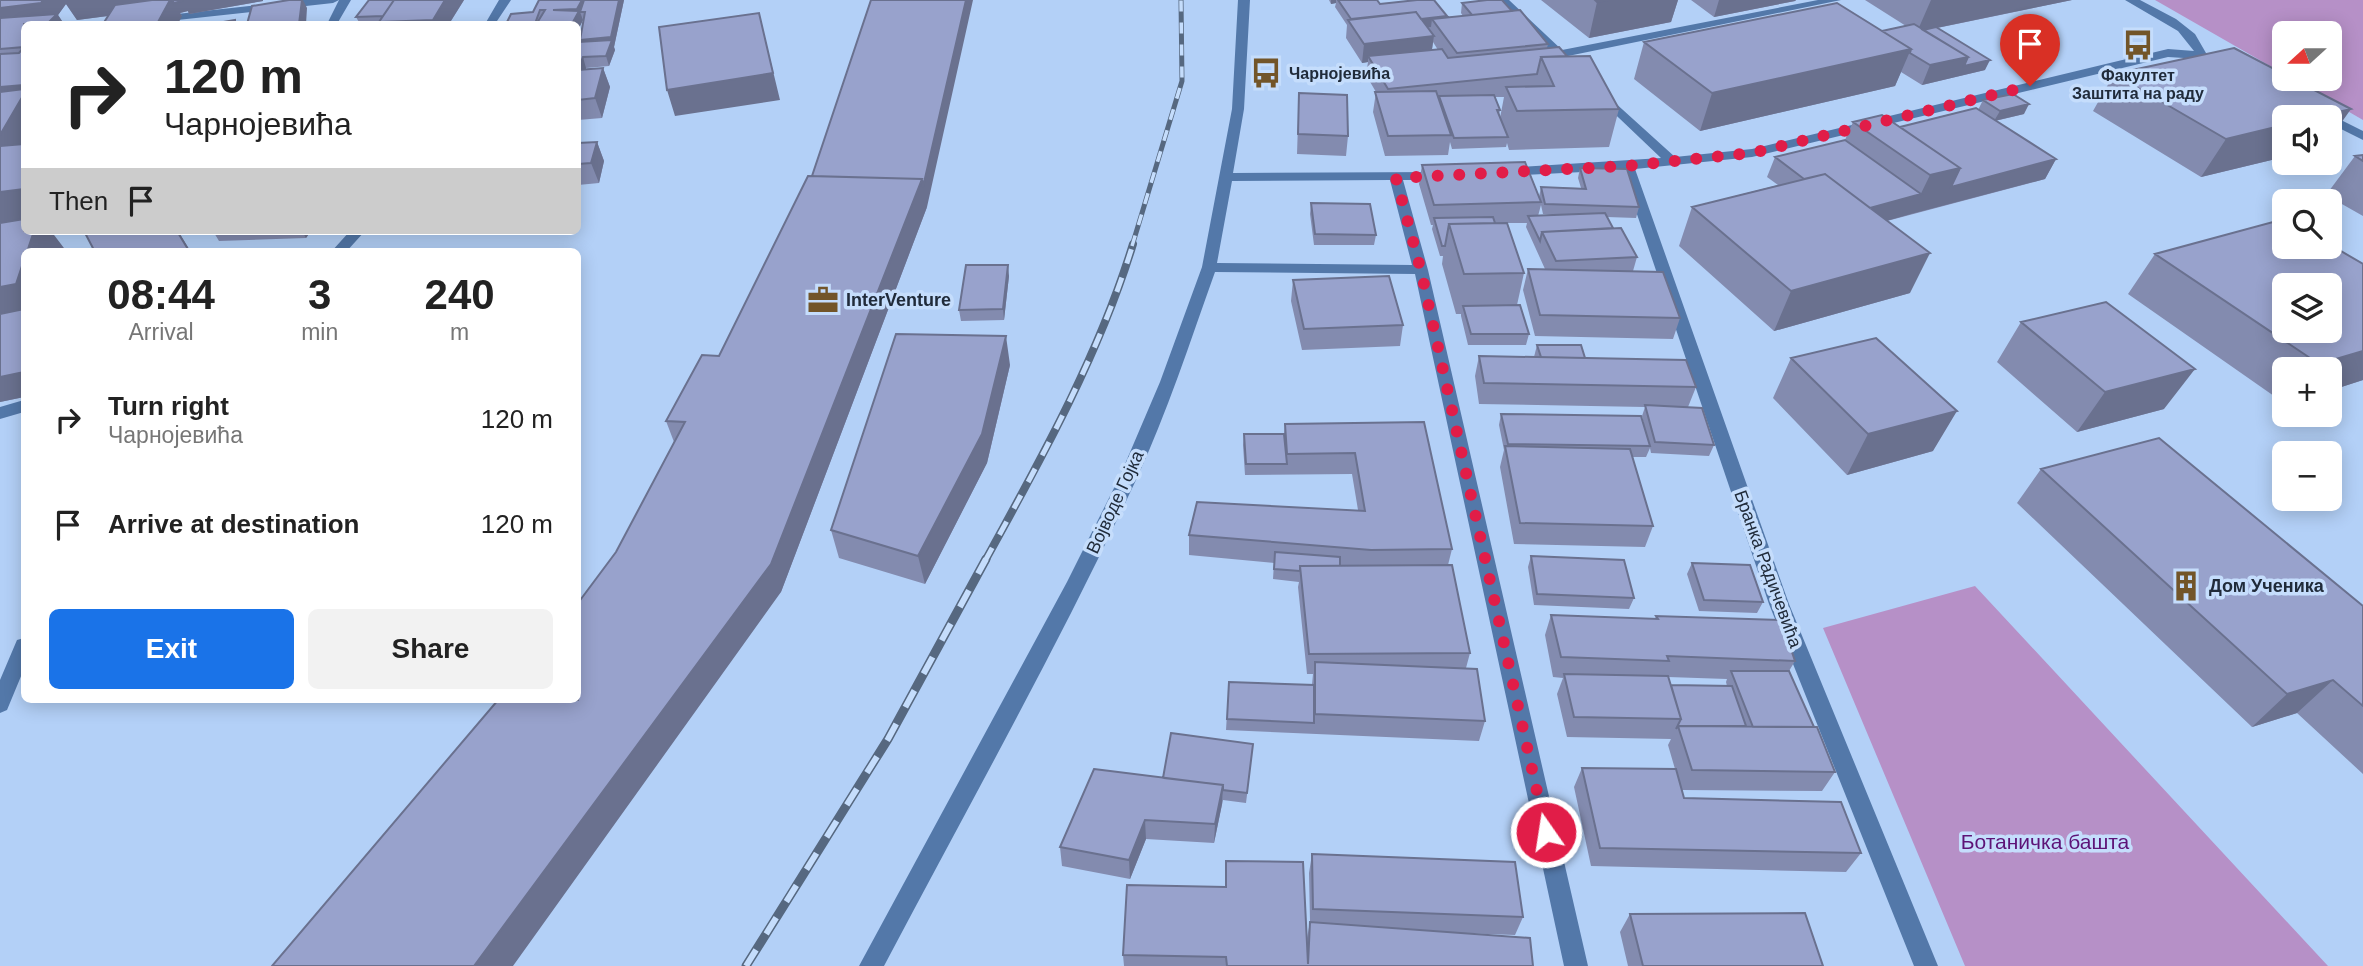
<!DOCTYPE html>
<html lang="en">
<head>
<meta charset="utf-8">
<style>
	body { margin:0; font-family:Helvetica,sans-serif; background:#f2f2f2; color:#222; height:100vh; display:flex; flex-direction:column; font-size:26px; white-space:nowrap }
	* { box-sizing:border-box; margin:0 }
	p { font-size:23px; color:#767676 }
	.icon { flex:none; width:38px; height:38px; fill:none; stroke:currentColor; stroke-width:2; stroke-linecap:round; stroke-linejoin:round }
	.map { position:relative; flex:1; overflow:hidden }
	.panel { position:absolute; left:21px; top:248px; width:560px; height:455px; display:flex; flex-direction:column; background:#fff; border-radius:10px; box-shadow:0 4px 18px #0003 }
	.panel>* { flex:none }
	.banner { position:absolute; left:21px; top:21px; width:560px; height:214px; border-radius:10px; box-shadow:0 4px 18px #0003; background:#fff; color:#222; overflow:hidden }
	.needle { width:46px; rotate:249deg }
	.buttons { position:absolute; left:2272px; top:21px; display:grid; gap:14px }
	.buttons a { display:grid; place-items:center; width:70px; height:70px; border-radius:10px; background:#fff; box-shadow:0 4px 18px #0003; font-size:35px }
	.pin { position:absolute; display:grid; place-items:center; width:60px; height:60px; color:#fff; margin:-72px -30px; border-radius:50% 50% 50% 0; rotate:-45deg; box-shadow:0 0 7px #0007 }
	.pin .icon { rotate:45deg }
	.me { position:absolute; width:77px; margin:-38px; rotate:347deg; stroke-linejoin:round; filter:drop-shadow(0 0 5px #0008) }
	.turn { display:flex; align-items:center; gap:24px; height:147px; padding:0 28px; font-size:32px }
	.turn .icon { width:91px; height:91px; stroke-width:2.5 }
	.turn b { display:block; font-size:49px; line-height:60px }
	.then { display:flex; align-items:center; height:66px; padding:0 28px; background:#0003; gap:14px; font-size:26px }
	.eta { display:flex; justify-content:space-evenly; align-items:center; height:119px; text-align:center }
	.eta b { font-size:42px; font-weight:700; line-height:49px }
	.primary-button { display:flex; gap:14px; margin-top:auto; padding:14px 28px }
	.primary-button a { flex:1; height:80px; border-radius:10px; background:#1a73e8; color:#fff; font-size:28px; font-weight:700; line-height:80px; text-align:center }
	.primary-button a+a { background:#f2f2f2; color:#222 }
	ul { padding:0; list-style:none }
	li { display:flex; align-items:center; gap:21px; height:105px; padding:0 28px }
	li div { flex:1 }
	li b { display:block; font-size:26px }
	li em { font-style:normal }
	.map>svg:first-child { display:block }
	.green { fill:#b690c7 }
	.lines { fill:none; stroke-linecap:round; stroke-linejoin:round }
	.minor { fill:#5378a9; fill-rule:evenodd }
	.rail-far2-casing { stroke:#566880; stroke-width:5 }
	.rail-far1-casing { stroke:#566880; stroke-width:8 }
	.rail-casing { stroke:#566880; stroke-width:9 }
	.rail-far2 { stroke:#c5ddfc; stroke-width:3.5; stroke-dasharray:11; stroke-linecap:butt }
	.rail-far1 { stroke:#c5ddfc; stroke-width:5; stroke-dasharray:15; stroke-linecap:butt }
	.rail { stroke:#c5ddfc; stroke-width:6; stroke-dasharray:19; stroke-linecap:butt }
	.wall { fill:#838baf; fill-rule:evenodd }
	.shaded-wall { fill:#6a718f }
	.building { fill:#98a2cc; stroke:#6a718f; stroke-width:2; fill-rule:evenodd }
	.route { stroke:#e11d48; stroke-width:12; stroke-dasharray:0 21.6 }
	.labels { text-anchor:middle; stroke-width:7; stroke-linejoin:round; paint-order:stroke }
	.far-poi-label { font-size:16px; font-weight:bold; fill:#202b3a; stroke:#c5ddfc; text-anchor:start }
	.poi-label { font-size:18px; font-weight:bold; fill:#202b3a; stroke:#c5ddfc; text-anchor:start }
	.street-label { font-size:18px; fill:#202b3a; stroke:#c5ddfc }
	.near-park-label { font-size:21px; fill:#5d1377; stroke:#c5ddfc }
</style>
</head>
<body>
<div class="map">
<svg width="2363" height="966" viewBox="0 0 2363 966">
	<rect width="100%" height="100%" fill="#b3d0f7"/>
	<path class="green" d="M2155,0H2363V120L2292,79H2329V33H2284V74Z
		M1975,586L2328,966H1965L1823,628Z"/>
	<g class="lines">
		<path class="minor" d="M302,0H339L333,3L159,22L153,19L159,16Z
			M339,0H351L337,24H327Z
			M499,0H511L495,24H485Z
			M1238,0H1250L1244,109L1233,173L1443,172L1450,176L1443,180H1403L1428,270L1588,966H1564L1415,274L1215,272C1190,342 1167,413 1136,480C1059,645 969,805 884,966H859L1067,582L1119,478L1160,382L1202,267L1232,109ZM1390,180L1412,265L1217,263L1232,181Z
			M1497,0H1509L1562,50L1818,0H1841L1568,56L1573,61L1567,65L1555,57Z
			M2125,0H2140L2176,19L2195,34L2206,53L2230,62L2224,66L2200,59L2168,57L1752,157L1635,169L1789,604L1938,966H1914L1769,604L1622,170L1506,176L1499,172L1506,168L1661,158L1598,98L1596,95L1602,91L1675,157L1752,149L2168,49L2194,51L2178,31Z
			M2329,114L2363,131V140L2329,123V117H2323Z
			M350,231H365L346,252H331Z
			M24,400V412L0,419V407Z
			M24,638V669L7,710L0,713V680L17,640Z"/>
		<g class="rail-far2-casing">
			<path id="rail-far2" d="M1132,246L1182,81L1181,0"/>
		</g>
		<g class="rail-far1-casing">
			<path id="rail-far1" d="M985,561C1041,459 1099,355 1133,244"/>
		</g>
		<g class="rail-casing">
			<path id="rail" d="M746,966L888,739L986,559"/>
		</g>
		<use href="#rail-far2" class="rail-far2"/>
		<use href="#rail-far1" class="rail-far1"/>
		<use href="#rail" class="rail"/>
	</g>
	<path class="wall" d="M0,0L263,1L189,14L188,11L180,13L182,16H108L77,20L66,4L58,15L64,24H24V138L21,144L24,252V397L0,402Z
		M464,0L449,24H360L356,17Z
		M539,0H624L614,47L615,50L609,66L586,68V69L603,68L610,87L602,118L578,120V42H581L584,22L582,17L583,20L578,30V24H506L533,12Z
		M1329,0H1377L1380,4L1447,17L1463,16L1461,13L1462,3L1512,11L1548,44L1547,48L1567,56L1619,109L1609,147L1509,150L1507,143L1506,147L1452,149L1450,142L1448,155L1385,156L1373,112L1376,92L1366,75L1368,62L1362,63L1346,38L1347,25L1335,7L1336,3L1331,4ZM1433,42L1438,50H1432ZM1495,97H1504L1500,118L1499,115L1500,110Z
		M1541,0H1678L1671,22L1589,38Z
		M1691,0H1796L1795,1L1714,17Z
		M1865,0H2072L1937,28L1985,70L1922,85L1901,72L1895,86L1700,131L1634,79L1644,42L1882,31L1906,26Z
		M2114,74L2284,117V157L2201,177L2093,111Z
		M1299,93L1348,136L1346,156L1297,154Z
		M1983,100L2024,114L1995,121L2056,159L2045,179L1887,221L1910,293L1774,331L1679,246L1692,207L1778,185L1767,177L1775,157L1845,140L1853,122L1900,127L1978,110Z
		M597,142L604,161L599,183L578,185V143Z
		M2363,155V216L2326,195L2355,156Z
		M1422,165L1539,197L1541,187L1581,188L1578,178L1580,168L1639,207L1636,218L1607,217L1613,228L1637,257L1633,271L1680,318L1673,339L1535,336L1523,290L1528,269H1545L1526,227L1527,223H1507L1524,273L1517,305L1529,334L1526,345H1468L1461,316V314H1456L1442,264L1443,256H1440L1432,229L1433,225H1431L1419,184ZM1541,205L1543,214L1558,215L1538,216Z
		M1311,203L1376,235L1374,245H1314L1310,214Z
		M927,207L781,592L578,700L616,552L674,442L666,421L719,356Z
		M213,231H311L306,238L219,241Z
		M2155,254L2363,264V380L2329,391V369H2284V403L2128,294Z
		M1009,276L1004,320L961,321L959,310Z
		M1293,280L1403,325L1400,346L1302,350L1291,301Z
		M2021,322L2164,409L2077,432L1997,362Z
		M1537,345L1696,387L1688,407L1714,445L1709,456L1651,453L1650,448L1646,457H1632L1653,526L1645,547L1514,544L1500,467L1504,450L1499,425L1501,414L1645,429L1642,416L1645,407L1479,404L1475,376L1479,356L1534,357Z
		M1791,358L1933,451L1847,475L1773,398Z
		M1010,365L987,463L925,584L839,558L831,530Z
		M1424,422L1452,549L1448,565L1470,653L1466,668L1485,721L1479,741L1226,730L1229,682L1312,685L1313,674H1307L1298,587L1299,582L1273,579L1274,563L1189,555V535L1358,510L1352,474L1245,475L1243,445L1244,434H1284L1285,424Z
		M2041,469L2363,606V774L2297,713L2252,727L2017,503Z
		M1531,556L1634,598L1629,609L1534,605L1528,567Z
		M1692,563L1763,602L1757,613L1699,611L1687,574Z
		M1551,615L1655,619L1656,616L1795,661L1789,671L1814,727L1835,772L1822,791L1682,790L1684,798L1861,853L1846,872L1591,866L1574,787L1582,768L1675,769L1668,745L1671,739L1567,737L1557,694L1563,678L1553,677L1545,635ZM1668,677L1727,679L1726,682L1727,686L1671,685Z
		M1252,754L1246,803L1223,800L1214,843L1146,839L1130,879L1062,866L1060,847L1163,778Z
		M1312,854L1523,917L1515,935L1460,933L1533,966H1124L1123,955L1225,887L1226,861L1307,938L1310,922L1309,873Z
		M1630,914L1823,966H1628L1620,932Z"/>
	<path class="shaded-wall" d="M43,0H263V1L189,14L188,11L180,13L182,16L178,24H157L138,12L77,20L66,4L58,15L64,24H0V8Z
		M302,0H303L307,8L306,24H299Z
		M445,0H464L449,24H435L433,20Z
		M582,0H588L580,12L583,20L578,30V24H574L573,22L579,12L577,9Z
		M619,0H624L614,47L615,50L609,66L606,56L584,50L580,40Z
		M966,0H973L927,207L781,592L513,966H474Z
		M1331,0H1336V3L1331,4Z
		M1609,0H1678L1671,22L1589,38L1597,2Z
		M1719,0H1796L1795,1L1714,17Z
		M1931,0H2072L1917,32Z
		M759,13L780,100L675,116L667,90Z
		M1447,16L1446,26L1432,19L1431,27L1358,35L1355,26Z
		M1434,36L1431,55L1368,56V62L1362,63L1364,44Z
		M1911,49L1895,86L1700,131L1712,93Z
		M583,57L586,68L581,81L578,71Z
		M1968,57L1990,60L1985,70L1922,85L1930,65Z
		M603,68L610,87L602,118L595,98Z
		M24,85V138L6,171L0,172V87Z
		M2029,104L2024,114L1994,121L2000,111Z
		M2351,109L2329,140V117H2317Z
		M2284,125V157L2201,177L2226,139Z
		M597,142L604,161L599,183L591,163Z
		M2056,159L2045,179L1911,214L1930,175L1960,168Z
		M24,189V231L0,235V192Z
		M1921,194L1911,214L1840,234L1849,213Z
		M34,231H51L67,252H27Z
		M177,231H178L191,252H185Z
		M302,231H311L306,238Z
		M1930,253L1910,293L1774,331L1791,291Z
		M24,260V333L0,350V287Z
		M1008,265L1009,276L1004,320L1003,309Z
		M1006,336L1010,365L987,463L925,584L918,556Z
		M2363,351V380L2329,391V369H2315L2319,364Z
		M2195,369L2164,409L2077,432L2105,392Z
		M24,372V397L0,402V377Z
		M1957,411L1933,451L1847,475L1868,434Z
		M2333,680L2297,713L2252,727L2287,694Z
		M1223,785L1222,804L1214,843L1215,824Z
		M1145,820L1146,839L1130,879L1129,860Z"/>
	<path class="building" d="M0,0H43L41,3L0,8Z
		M152,0H170L157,24H103L115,5Z
		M172,0H181L182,1L174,3Z
		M289,0H302L299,24H247L252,6Z
		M369,0H394L383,16L356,17Z
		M394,0H445L433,20L379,22Z
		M539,0H582L577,9L553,10L579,11L573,22H563V24L537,23L545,10H540L536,21V24H506L511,14L533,12Z
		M584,0H619L611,37L580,40L585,12H580Z
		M871,0H966L923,187L922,179L812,176Z
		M1338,0H1377L1380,4L1417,0H1434L1447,16L1421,19L1416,12L1351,19Z
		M1487,0H1502L1512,11L1472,15L1462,3Z
		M1595,0H1609L1597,2Z
		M1837,3L1911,49L1712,93L1644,42Z
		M1520,10L1548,44L1457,53L1432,19Z
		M1416,12L1434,36L1364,44L1348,20Z
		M759,13L773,73L667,90L659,27Z
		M57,14L47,24H24V47L0,49V18Z
		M235,20V24H212Z
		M1914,24L1968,57L1930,65L1910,53L1911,49L1882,31Z
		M1936,27L1990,60L1964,66L1968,57L1923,30Z
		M612,40L606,56L583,57L578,70V42Z
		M24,47V85L0,87V54L19,53Z
		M1559,47L1567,56L1541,57L1537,74L1388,89L1368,56L1442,49L1448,58Z
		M2234,48L2284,74V79H2293L2351,109L2317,117H2284V125L2226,139L2114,74Z
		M1590,56L1619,109L1517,111L1506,87L1554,86L1541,57Z
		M603,68L595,98L578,100V70Z
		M24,89V94L0,135V92Z
		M1436,91L1451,135L1388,136L1375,92Z
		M1299,93L1347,95L1348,136L1298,134Z
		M2013,94L2029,104L2000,111L1983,100Z
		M1494,95L1500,110H1497L1508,137L1454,138L1439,96Z
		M1976,108L2056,159L1951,187L1960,168L1900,127Z
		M1882,115L1960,168L1930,175L1853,122Z
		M1845,140L1921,194L1870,208L1825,174L1804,179L1775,157Z
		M597,142L591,163L578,164V143Z
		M24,144V189L0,192V146Z
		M2363,155V161L2355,156Z
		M1525,162L1541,202L1434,205L1422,165Z
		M1580,168L1627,169L1639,207L1545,204L1541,187L1586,189Z
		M1825,174L1930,253L1791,291L1692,207Z
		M808,176L922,179L771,564L474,966H272L498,700H578V603L616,552L685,422L666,421L702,355L719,356Z
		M1311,203L1370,204L1376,235L1315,234Z
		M1605,213L1613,228L1542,232L1540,241L1528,216Z
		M1493,217L1495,223L1449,224L1445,246H1442L1434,218Z
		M24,219V231H34L27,252H24V260L16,284L0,287V223Z
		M2284,219V247H2329V244L2363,264V351L2319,364L2155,254ZM2284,285H2329V331H2284Z
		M1507,223L1524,273L1464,274L1449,224Z
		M1621,228L1637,257L1556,261L1542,232Z
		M84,231H177L189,251L185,252H95Z
		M966,265H1008L1003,309L959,310Z
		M1528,269L1663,272L1680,318L1540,315Z
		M1389,276L1403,325L1304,329L1293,280Z
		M2106,302L2195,369L2105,392L2021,322Z
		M1520,305L1529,334H1471L1463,306Z
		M24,309V372L0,377V314Z
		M896,334L1006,336L982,434L918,556L831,530Z
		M1876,338L1957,411L1868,434L1791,358Z
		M1537,345H1581L1585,358L1541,357Z
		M1479,356L1686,360L1696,387L1484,383Z
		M1645,405L1702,408L1714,445L1655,442Z
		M1501,414L1641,416L1650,446L1508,444Z
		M1424,422L1452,549L1371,550L1189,535L1197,502L1365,511L1355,453L1287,454L1285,424Z
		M1244,434H1284L1287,464H1246Z
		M2159,438L2363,606V706L2333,680L2287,694L2041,469Z
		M1505,446L1630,449L1653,526L1520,523Z
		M1275,552L1340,557V566H1300V571L1274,569Z
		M1531,556L1624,560L1634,598L1537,594Z
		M1692,563L1750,565L1763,602L1704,600Z
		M1452,565L1470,653L1309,654L1300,566Z
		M1551,615L1658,619L1656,616L1781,620L1795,661L1667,656L1669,661L1561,657Z
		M1315,662L1477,669L1485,721L1315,714Z
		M1731,671H1789L1814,727H1753Z
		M1564,674L1668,676L1681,719L1574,717Z
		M1229,682L1314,685V723L1227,719Z
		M1671,685L1732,686L1746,726H1678L1676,729L1681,719Z
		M1678,726L1817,727L1835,772L1692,770Z
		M1171,733L1253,744L1247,793L1223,790V785L1163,778Z
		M1582,768L1676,769L1684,798L1841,802L1861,853L1600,848Z
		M1094,769L1223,785L1215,824L1145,820L1129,860L1060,847Z
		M1312,854L1515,862L1523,917L1313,909Z
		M1226,861L1303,862L1308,964L1310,922L1530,938L1533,966H1227L1226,957L1123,955L1127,885L1226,887Z
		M1805,913L1823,966H1643L1630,914Z"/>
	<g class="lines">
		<path class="route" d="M1546,832L1421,271L1396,178L1627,166L1752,153L2030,86"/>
	</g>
	<defs>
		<g id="bus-bare" transform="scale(2.415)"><path d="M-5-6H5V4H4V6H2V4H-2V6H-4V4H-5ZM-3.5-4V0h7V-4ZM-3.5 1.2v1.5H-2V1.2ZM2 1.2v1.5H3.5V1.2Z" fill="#725529" stroke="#c5ddfc" stroke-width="2.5" paint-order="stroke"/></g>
		<g id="office-bare" transform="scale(2.415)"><path d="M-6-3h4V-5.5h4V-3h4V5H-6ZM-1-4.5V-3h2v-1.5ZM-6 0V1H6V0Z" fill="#725529" stroke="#c5ddfc" stroke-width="2.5" paint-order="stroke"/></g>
		<g id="building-bare" transform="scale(2.415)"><path d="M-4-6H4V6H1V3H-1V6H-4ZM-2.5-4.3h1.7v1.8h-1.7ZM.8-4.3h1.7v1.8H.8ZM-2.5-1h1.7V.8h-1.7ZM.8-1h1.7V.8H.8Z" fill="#725529" stroke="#c5ddfc" stroke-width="2.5" paint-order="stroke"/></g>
	</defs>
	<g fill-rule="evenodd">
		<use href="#bus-bare" x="2138" y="45"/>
		<use href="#bus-bare" x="1266" y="73"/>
		<use href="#office-bare" x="823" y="300"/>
		<use href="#building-bare" x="2186" y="586"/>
	</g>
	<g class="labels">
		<g class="far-poi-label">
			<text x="1289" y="79">Чарнојевића</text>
			<text x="2138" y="81" text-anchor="middle">Факултет<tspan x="2138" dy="18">Заштита на раду</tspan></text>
		</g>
		<g class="poi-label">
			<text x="846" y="306">InterVenture</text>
			<text x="2209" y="592">Дом Ученика</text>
		</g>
		<g class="street-label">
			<text transform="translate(1115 502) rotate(-65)" y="6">Војводе Гојка</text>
			<text transform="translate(1768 569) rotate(70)" y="6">Бранка Радичевића</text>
		</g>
		<g class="near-park-label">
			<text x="2045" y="849">Ботаничка башта</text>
		</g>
	</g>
</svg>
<div class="buttons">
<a><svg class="needle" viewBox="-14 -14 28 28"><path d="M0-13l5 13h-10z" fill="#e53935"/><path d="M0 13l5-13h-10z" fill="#767676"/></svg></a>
<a><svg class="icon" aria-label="sound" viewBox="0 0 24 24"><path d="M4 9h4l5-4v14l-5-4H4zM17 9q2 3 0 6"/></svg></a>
<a><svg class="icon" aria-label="search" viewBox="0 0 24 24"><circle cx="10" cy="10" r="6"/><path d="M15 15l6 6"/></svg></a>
<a><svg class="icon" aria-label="layers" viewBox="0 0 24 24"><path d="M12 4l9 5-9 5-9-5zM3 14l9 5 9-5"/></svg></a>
<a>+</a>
<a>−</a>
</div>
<div class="pin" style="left:2030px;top:86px;background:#d93025"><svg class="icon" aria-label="arrive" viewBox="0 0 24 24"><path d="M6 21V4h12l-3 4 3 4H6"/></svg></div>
<svg class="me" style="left:1546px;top:832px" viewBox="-20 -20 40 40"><circle r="17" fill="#e11d48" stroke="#fff" stroke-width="3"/><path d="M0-11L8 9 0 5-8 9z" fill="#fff"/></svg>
<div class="banner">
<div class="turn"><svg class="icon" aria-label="right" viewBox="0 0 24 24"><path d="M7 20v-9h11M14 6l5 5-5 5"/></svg><div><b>120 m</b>Чарнојевића</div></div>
<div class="then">Then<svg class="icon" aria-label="arrive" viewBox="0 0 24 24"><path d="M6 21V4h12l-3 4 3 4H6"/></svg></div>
</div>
<section class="panel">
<div class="eta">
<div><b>08:44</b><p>Arrival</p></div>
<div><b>3</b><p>min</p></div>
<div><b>240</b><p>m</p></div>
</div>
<ul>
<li><svg class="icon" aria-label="right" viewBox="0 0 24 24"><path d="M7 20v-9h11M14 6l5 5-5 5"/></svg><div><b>Turn right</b><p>Чарнојевића</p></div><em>120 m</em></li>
<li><svg class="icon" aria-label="arrive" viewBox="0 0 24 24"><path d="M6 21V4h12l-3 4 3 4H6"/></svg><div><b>Arrive at destination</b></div><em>120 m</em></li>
</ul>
<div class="primary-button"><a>Exit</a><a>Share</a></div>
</section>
</div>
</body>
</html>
